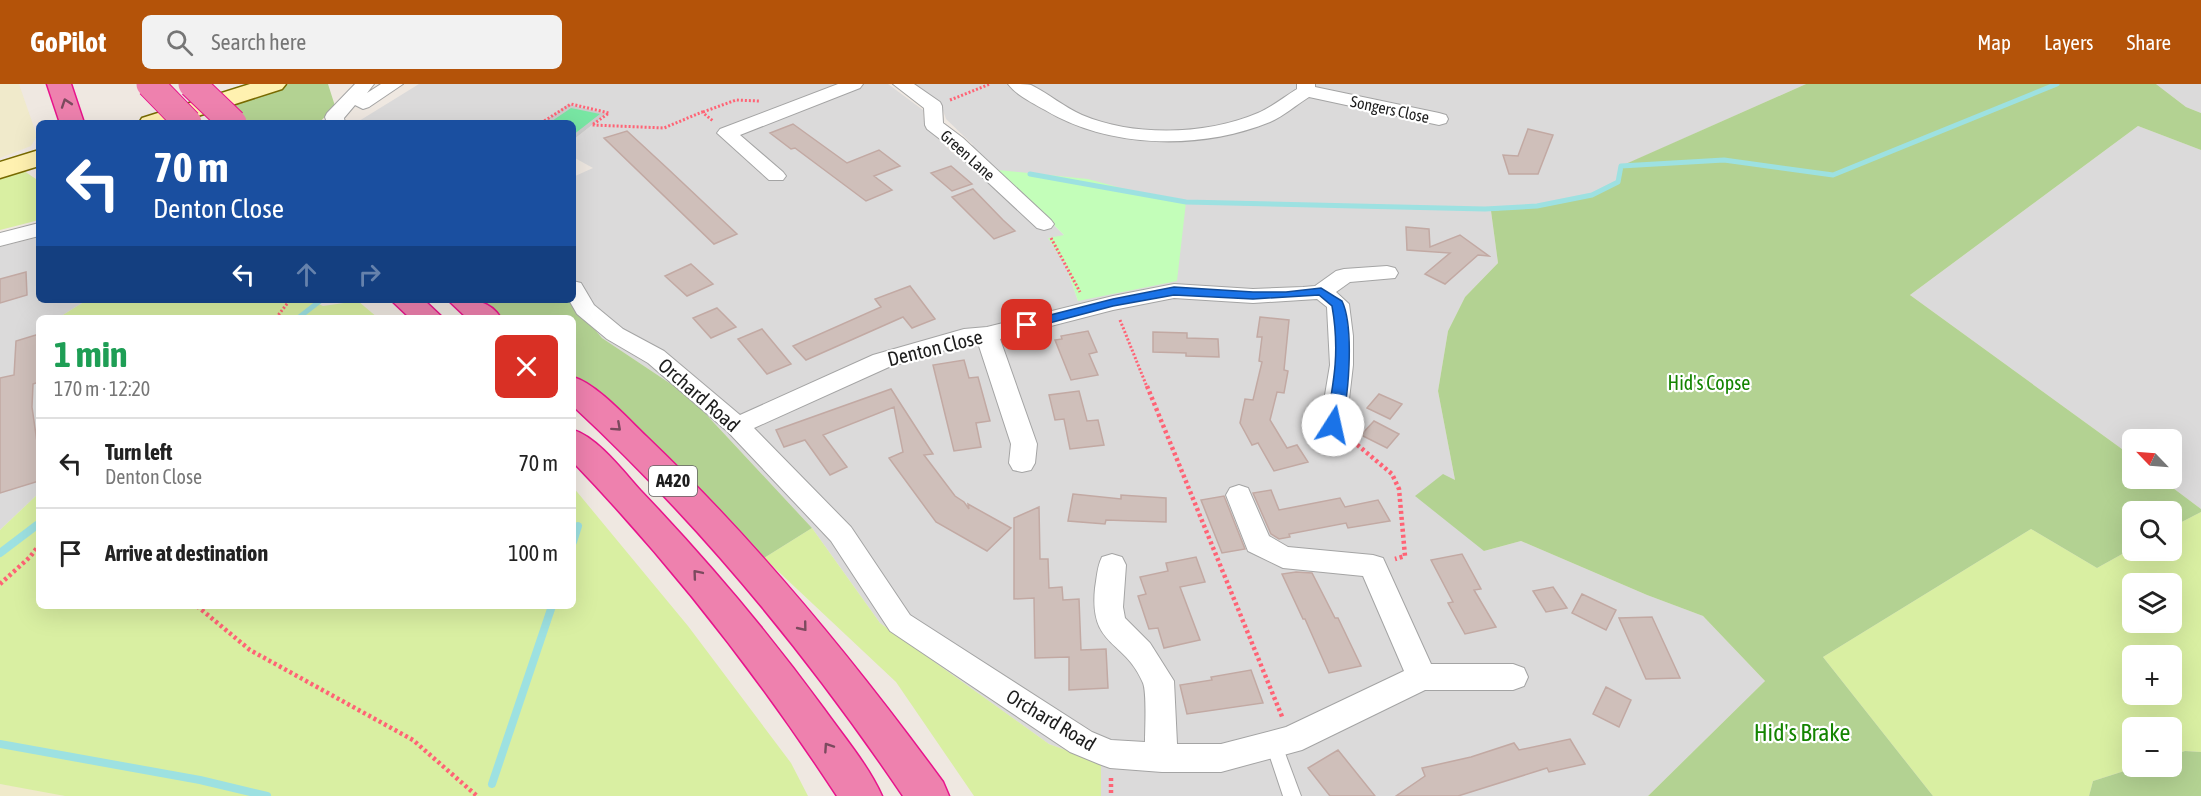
<!DOCTYPE html>
<html lang="en">
<head>
<meta charset="utf-8">
<style>
	body { margin:0; font-family:"Asap Condensed",sans-serif; background:#f2f2f2; color:#222; height:100vh; display:flex; flex-direction:column; font-size:22px; white-space:nowrap }
	* { box-sizing:border-box; margin:0 }
	p { font-size:20px; color:#767676 }
	.icon { flex:none; width:33px; height:33px; fill:none; stroke:currentColor; stroke-width:2; stroke-linecap:round; stroke-linejoin:round }
	.map { position:relative; flex:1; overflow:hidden }
	.sheet { position:absolute; left:36px; top:231px; width:540px; height:294px; display:flex; flex-direction:column; background:#fff; border-radius:9px; box-shadow:0 6px 24px #0002 }
	.sheet>* { flex:none }
	.top-card { position:absolute; left:36px; top:36px; width:540px; height:183px; border-radius:9px; box-shadow:0 6px 24px #0002; background:#1a4fa0; color:#fff; overflow:hidden }
	.needle { width:39px; rotate:295deg }
	.controls { position:absolute; left:2122px; top:345px; display:grid; gap:12px }
	.controls a { display:grid; place-items:center; width:60px; height:60px; border-radius:9px; background:#fff; box-shadow:0 6px 24px #0002; font-size:30px }
	.pin { position:absolute; display:grid; place-items:center; width:51px; height:51px; color:#fff; margin:-26px; border-radius:12px; box-shadow:0 3px 9px #0006 }
	.me { position:absolute; width:66px; margin:-33px; rotate:10deg; stroke-linejoin:round; filter:drop-shadow(0 0 4px #0008) }
	.turn { display:flex; align-items:center; gap:21px; height:126px; padding:0 18px; font-size:27px }
	.turn .icon { width:78px; height:78px; stroke-width:2.5 }
	.turn b { display:block; font-size:42px; line-height:51px }
	.lanes { display:flex; align-items:center; height:57px; padding:0 18px; background:#0003; justify-content:center; gap:30px; direction:ltr }
	.lanes .off { opacity:.35 }
	.round { display:grid; place-items:center; flex:none; width:63px; height:63px; border-radius:9px; background:#f2f2f2 }
	.headline { display:flex; align-items:center; justify-content:space-between; height:102px; padding:0 18px }
	h1 { font-size:36px; font-weight:700; line-height:45px; color:#1e9e55 }
	ul { padding:0; list-style:none }
	li { display:flex; align-items:center; gap:18px; height:90px; padding:0 18px; border-top:2px solid #e0e0e0 }
	li div { flex:1 }
	li b { display:block; font-size:22px }
	li em { font-style:normal }
	header { display:flex; align-items:center; gap:36px; box-sizing:border-box; height:84px; padding:0 30px; background:#b45309; color:#fff }
	header strong { font-size:28px }
	nav { display:flex; gap:33px; margin-inline-start:auto; font-size:21px }
	.search { width:420px; height:54px; background:#f2f2f2; display:flex; align-items:center; gap:15px; box-sizing:border-box; padding:0 21px; border-radius:9px; color:#767676; font-size:22px }
	.map>svg:first-child { display:block }
	.residential { fill:#dbdada; fill-rule:evenodd }
	.religious { fill:#cbcbcb }
	.farmland { fill:#f0eacb }
	.grass { fill:#d9efa2; fill-rule:evenodd }
	.forest { fill:#b3d292 }
	.park { fill:#c3feb9 }
	.pitch { fill:#78e6a3 }
	.lines { fill:none; stroke-linecap:round; stroke-linejoin:round }
	.stream-far1 { stroke:#9de1e1; stroke-width:5 }
	.stream { stroke:#9de1e1; stroke-width:8 }
	.building { fill:#cfbfba; stroke:#c2a9a3; stroke-width:1.5 }
	.lane-casing { stroke:#a4a4a4; stroke-width:2 }
	.street-casing { stroke:#a4a4a4; stroke-width:2 }
	.secondary-casing { stroke:#786a00; stroke-width:3 }
	.highway-casing { stroke:#e8148c; stroke-width:3 }
	.path-far1 { stroke:#ff6375; stroke-width:3; stroke-dasharray:2 2; stroke-linecap:butt }
	.path { stroke:#ff6375; stroke-width:4.5; stroke-dasharray:3 3; stroke-linecap:butt }
	.lane { fill:#fff; fill-rule:evenodd }
	.street { fill:#fff; fill-rule:evenodd }
	.secondary { fill:#fff1b0; fill-rule:evenodd }
	.highway { fill:#ee81ae; fill-rule:evenodd }
	.highway-bridge-casing { stroke:#e8148c; stroke-width:29; stroke-linecap:butt }
	.highway-bridge { stroke:#ee81ae; stroke-width:27 }
	.oneway { stroke:#7b4a5e }
	.route { fill:#1a73e8; stroke:#114b97; stroke-width:1.5 }
	.labels { text-anchor:middle; stroke-width:4.5; stroke-linejoin:round; paint-order:stroke }
	.far-street-label { font-size:16px; fill:#1d1d1d; stroke:#fff }
	.shield { fill:#fff; stroke:#616161; stroke-width:1.5 }
	.shield-label { font-size:18px; font-weight:bold; fill:#1d1d1d }
	.street-label { font-size:20px; fill:#1d1d1d; stroke:#fff }
	.park-label { font-size:20px; fill:#148401; stroke:#fff }
	.near-park-label { font-size:24px; fill:#148401; stroke:#fff }
</style>
</head>
<body>
<header>
<strong>GoPilot</strong>
<div class="search"><svg class="icon" aria-label="search" viewBox="0 0 24 24"><circle cx="10" cy="10" r="6"/><path d="M15 15l6 6"/></svg>Search here</div>
<nav><a>Map</a><a>Layers</a><a>Share</a></nav>
</header>
<div class="map">
<svg width="2201" height="712" viewBox="0 0 2201 712">
	<rect width="100%" height="100%" fill="#efe8e1"/>
	<path class="residential" d="M419,0H888L923,26L924,38L929,45L954,70L973,61L946,35L941,21L911,0H1806L1622,82L1618,98L1592,111L1537,122L1491,127L1498,179L1465,213L1448,247L1438,307L1455,396L1484,467L1521,457L1647,511L1703,532L1765,597L1648,712H1101L1100,679L1049,660L880,539L812,444L689,312L602,254L570,216H573V93L593,84L573,73V56L605,31L568,20L542,39H361L359,37ZM999,87L1143,110L1186,119L1078,217L1066,182L1049,155L1065,152Z
		M2156,0H2201V29L2186,23Z
		M2138,42L2201,66V425L2161,395L2172,394V356H2133V373L1910,211Z
		M39,153V216H87L58,234H39V409L0,446V163Z"/>
	<path class="religious" d="M568,20L606,30L573,56V39H542Z"/>
	<path class="farmland" d="M0,0H19L37,52L31,62L0,74Z
		M0,700L38,706L65,712H0Z"/>
	<path class="grass" d="M24,87L39,97V136L0,146V95Z
		M87,216H310L323,222L358,217L378,234H58Z
		M573,403L688,542L791,679L808,712H65L0,700V446L39,409V522H573Z
		M2201,428V668L2185,667L2172,671V644H2133V682L2137,683L2093,697L2089,712H1933L1823,573L2031,445L2097,484L2133,464V466H2172V443ZM2133,500H2172V538H2133ZM2133,572H2172V610H2133Z
		M812,444L880,539L1049,660L1101,679V712H974L896,598L764,474Z"/>
	<path class="forest" d="M289,0H328L335,22L319,39H250L227,20Z
		M1806,0H2156L2186,23L2201,29V66L2138,42L1910,211L2133,373V394L2161,395L2201,425V428L2172,443V428H2133V464L2097,484L2031,445L1823,573L1933,712H1648L1765,597L1703,532L1647,511L1521,457L1484,467L1415,412L1443,390L1455,396L1438,307L1448,247L1465,213L1498,179L1491,127L1537,122L1592,111L1618,98L1621,82Z
		M480,216H570L602,254L689,312L812,444L764,474L639,348L573,293V234H502Z
		M2185,667L2201,668V712H2089L2093,697L2137,683L2172,682V671Z"/>
	<path class="park" d="M998,86L1088,95L1143,110L1186,118L1177,197L1078,217L1066,182L1048,154L1064,151Z"/>
	<path class="pitch" d="M571,24L600,30L573,51V39H549Z"/>
	<g class="lines">
		<path class="stream-far1" d="M1030,90L1186,118L1485,125L1537,122L1592,111L1618,98L1621,82L1724,76L1833,91L2057,0
			M298,234L320,217"/>
		<path class="stream" d="M573,458L578,442
			M0,469L37,441
			M0,660L200,696L267,712
			M492,700L552,522"/>
	</g>
	<path class="building" d="M793,40L847,79L879,66L900,82L874,92L892,106L866,117L795,64L791,65L770,49Z
		M1528,45L1553,51L1538,90H1509L1503,71L1518,72Z
		M627,47L667,84L737,150L714,160L604,54Z
		M951,82L972,100L952,107L931,89Z
		M973,105L1003,136L1015,147L994,155L952,113Z
		M1406,143L1429,145L1430,163L1460,151L1489,172L1478,171L1445,200L1425,190L1450,169L1407,166Z
		M691,180L713,200L687,212L665,192Z
		M26,188L27,211L0,219V195Z
		M910,202L935,235L912,244L903,233L806,276L793,262L881,223L875,215Z
		M717,224L736,243L711,254L693,234Z
		M1260,233L1289,236L1284,286L1288,287L1284,309L1277,308L1270,336L1287,364L1297,361L1308,378L1274,387L1258,359L1252,361L1240,339L1245,315L1253,316L1262,278L1259,277L1262,253H1257Z
		M762,245L791,280L767,290L738,255Z
		M1088,247L1097,268L1089,270L1098,291L1071,296L1055,256L1062,255L1061,252Z
		M1153,248L1187,249V254L1218,255L1219,273L1186,272V269L1153,268Z
		M39,250V298L33,300L32,323L37,358L39,357V397L0,409V294L14,291L16,257Z
		M964,276L969,294L978,293L990,337L976,339L981,363L954,367L933,281Z
		M891,305L933,370L924,371L955,412L964,418L969,425L968,420L1011,444L987,467L936,438L889,374L903,368L894,323L823,351L847,383L830,391L805,356L784,363L776,346Z
		M1079,307L1087,337L1098,336L1104,361L1070,365L1064,335L1055,336L1049,311Z
		M1379,310L1402,320L1390,335L1367,324Z
		M1374,337L1399,350L1387,364L1361,351Z
		M1271,406L1279,426L1340,414L1345,423L1378,416L1390,437L1348,444L1346,439L1289,450L1290,453L1279,455L1271,450L1253,409Z
		M1073,410L1121,415V411L1166,414V438L1106,436L1105,440L1068,437Z
		M1224,412L1245,465L1222,469L1201,416Z
		M1039,423L1040,475H1048L1049,504L1062,503L1063,516L1079,515L1081,566L1106,565L1108,604L1069,606V573L1035,574L1034,514L1014,515V434Z
		M1462,470L1481,505L1474,506L1496,543L1465,550L1448,519L1453,518L1431,476Z
		M1196,473L1205,498L1180,503L1200,556L1164,564L1158,544L1149,545L1138,512L1146,510L1140,493L1168,487L1166,479Z
		M1296,488L1312,489L1335,534H1338L1361,582L1329,589L1305,535H1303L1282,490Z
		M1553,503L1567,524L1546,528L1533,507Z
		M1582,510L1616,526L1606,546L1572,529Z
		M1652,533L1680,594L1646,595L1619,534Z
		M1251,586L1263,619L1187,630L1180,601L1212,596L1211,593Z
		M1606,603L1631,616L1619,643L1593,630Z
		M1570,655L1585,680L1549,688L1547,684L1458,712H1396L1425,692L1422,684L1471,673L1514,659L1519,666Z
		M1338,666L1375,712H1330L1308,684Z"/>
	<g class="lines">
		<g class="lane-casing">
			<path id="lane" d="M1274,654L1280,656L1282,661L1301,712H1283L1266,661L1268,656Z"/>
		</g>
		<g class="street-casing">
			<path id="street" d="M355,0H374L367,9L381,0H403L369,23L363,25L355,21L344,34L345,39H327L325,33L327,29Z
				M838,0H863L860,4L740,51L783,88L786,92L783,96H769L717,49L720,45Z
				M893,0H914L940,18L942,22L943,39L963,54L1051,136L1054,140L1051,144L1044,146L1037,144L949,62L927,45L925,41L924,24Z
				M1008,0C1015,0 1025,0 1031,1C1049,10 1064,23 1082,31C1134,53 1207,51 1258,29C1272,23 1284,13 1297,5V0H1315V3L1439,29L1446,31L1448,35L1446,39L1439,41L1309,13C1296,21 1284,32 1270,38C1201,66 1110,65 1045,26C1033,19 1016,11 1008,0Z
				M39,139V152L0,162V149Z
				M1387,182L1395,184L1398,189L1395,194L1350,198L1336,208L1349,220L1353,252V281L1346,341L1342,347L1333,350L1324,347L1320,341L1330,281L1327,223L1317,215L1253,219L1174,214L1113,226L1000,255L1037,360L1035,379L1031,386L1022,388L1013,386L1009,379L1011,360L978,259L965,260L889,283L754,344L851,443L910,531L1092,648L1111,656L1145,658C1145,645 1147,609 1143,599C1125,555 1089,564 1095,504C1097,493 1097,483 1102,473L1112,470L1122,473L1126,481L1123,523L1125,534L1150,559L1174,597L1177,660H1221L1286,643L1404,587L1363,492L1283,484L1248,467L1226,411L1230,404L1239,401L1248,404L1269,452L1288,463L1373,471L1383,474L1431,580H1513L1524,584L1528,593L1524,602L1513,606H1425L1302,666L1221,688H1162L1110,684L1099,680L1070,668L890,547L831,457L728,348L648,279L607,255L577,230L569,216H573V197L581,199L594,221L623,245L664,267L740,331L873,271L964,245L987,243L1113,212L1174,200L1253,205L1303,203L1315,202L1336,187L1344,185Z"/>
		</g>
		<g class="secondary-casing">
			<path id="secondary" d="M250,0H286L282,5L176,39H139L142,34Z
				M39,66V82L0,94V78Z"/>
		</g>
		<g class="highway-casing">
			<path id="highway" d="M47,0H71L84,39H60Z
				M391,216H424L443,234H410Z
				M448,216C470,216 488,214 501,234H467Z
				M573,293C597,300 628,335 647,353C757,458 853,575 943,698L949,712H903C807,570 699,439 573,322Z
				M573,346C597,353 623,387 640,406C706,475 768,548 824,625C844,653 868,681 882,712H837C759,593 672,481 573,378Z"/>
		</g>
		<path class="path-far1" d="M950,16L990,0
			M703,28L736,16L759,17
			M541,39L571,20L609,29L592,41L664,44L702,28L713,37
			M1051,154L1080,208
			M276,234L290,216
			M1120,236L1147,303"/>
		<path class="path" d="M1147,302L1283,635
			M1348,353L1392,390L1399,405L1405,472L1395,475
			M0,500L30,473L39,461
			M197,522L250,566L413,656L477,712
			M1111,694V712"/>
		<use href="#lane" class="lane"/>
		<use href="#street" class="street"/>
		<use href="#secondary" class="secondary"/>
		<use href="#highway" class="highway"/>
		<g class="highway-bridge-casing">
			<path id="highway-bridge" d="M150,0L188,39
				M192,0L233,39"/>
		</g>
		<use href="#highway-bridge" class="highway-bridge"/>
	</g>
	<defs><path id="oneway-chevron" d="M-2-3.5L2.5 0L-2 3.5" fill="none" stroke-width="1.6" stroke-linecap="round" stroke-linejoin="round" transform="scale(1.5)"/></defs>
	<g class="oneway">
		<use href="#oneway-chevron" transform="translate(66 19) rotate(-109)"/>
		<use href="#oneway-chevron" transform="translate(617 343) rotate(42)"/>
		<use href="#oneway-chevron" transform="translate(697 490) rotate(-130)"/>
		<use href="#oneway-chevron" transform="translate(803 543) rotate(51)"/>
		<use href="#oneway-chevron" transform="translate(828 663) rotate(-124)"/>
	</g>
	<path class="route" d="M1174,203L1253,208H1286L1321,204L1342,217C1354,242 1350,320 1338,345L1333,346L1326,341C1334,297 1340,267 1332,222L1319,211L1253,215L1174,211L1113,222L1027,245L1021,241L1023,238L1113,215Z"/>
	<g class="labels">
		<g class="far-street-label">
			<text transform="translate(1390 25) rotate(12)" y="6">Songers Close</text>
			<text transform="translate(968 71) rotate(42)" y="6">Green Lane</text>
		</g>
		<rect class="shield" x="649" y="382" width="48" height="30" rx="4.5"/>
		<g class="shield-label">
			<text x="673" y="403">A420</text>
		</g>
		<g class="street-label">
			<text transform="translate(935 264) rotate(-14)" y="7">Denton Close</text>
			<text transform="translate(699 311) rotate(41)" y="7">Orchard Road</text>
			<text transform="translate(1051 636) rotate(31)" y="7">Orchard Road</text>
		</g>
		<g class="park-label">
			<text x="1709" y="306">Hid's Copse</text>
		</g>
		<g class="near-park-label">
			<text x="1802" y="657">Hid's Brake</text>
		</g>
	</g>
</svg>
<div class="controls">
<a><svg class="needle" viewBox="-14 -14 28 28"><path d="M0-13l5 13h-10z" fill="#e53935"/><path d="M0 13l5-13h-10z" fill="#767676"/></svg></a>
<a><svg class="icon" aria-label="search" viewBox="0 0 24 24"><circle cx="10" cy="10" r="6"/><path d="M15 15l6 6"/></svg></a>
<a><svg class="icon" aria-label="layers" viewBox="0 0 24 24"><path d="M12 4l9 5-9 5-9-5zM3 14l9 5 9-5"/></svg></a>
<a>+</a>
<a>−</a>
</div>
<div class="pin" style="left:1027px;top:241px;background:#d93025"><svg class="icon" aria-label="arrive" viewBox="0 0 24 24"><path d="M6 21V4h12l-3 4 3 4H6"/></svg></div>
<svg class="me" style="left:1333px;top:341px" viewBox="-20 -20 40 40"><circle r="19" fill="#fff"/><path d="M0-13L10 11 0 6-10 11z" fill="#1a73e8"/></svg>
<div class="top-card">
<div class="turn"><svg class="icon" aria-label="left" viewBox="0 0 24 24"><path d="M17 20v-9H6M10 6l-5 5 5 5"/></svg><div><b>70 m</b>Denton Close</div></div>
<div class="lanes"><svg class="icon" aria-label="left" viewBox="0 0 24 24"><path d="M17 20v-9H6M10 6l-5 5 5 5"/></svg><svg class="icon off" aria-label="ahead" viewBox="0 0 24 24"><path d="M12 20V5M6 11l6-6 6 6"/></svg><svg class="icon off" aria-label="right" viewBox="0 0 24 24"><path d="M7 20v-9h11M14 6l5 5-5 5"/></svg></div>
</div>
<section class="sheet">
<div class="headline"><div><h1>1 min</h1><p>170 m · 12:20</p></div><a class="round" style="background:#d93025;color:#fff"><svg class="icon" aria-label="close" viewBox="0 0 24 24"><path d="M6 6l12 12M18 6L6 18"/></svg></a></div>
<ul>
<li><svg class="icon" aria-label="left" viewBox="0 0 24 24"><path d="M17 20v-9H6M10 6l-5 5 5 5"/></svg><div><b>Turn left</b><p>Denton Close</p></div><em>70 m</em></li>
<li><svg class="icon" aria-label="arrive" viewBox="0 0 24 24"><path d="M6 21V4h12l-3 4 3 4H6"/></svg><div><b>Arrive at destination</b></div><em>100 m</em></li>
</ul>
</section>
</div>
</body>
</html>
